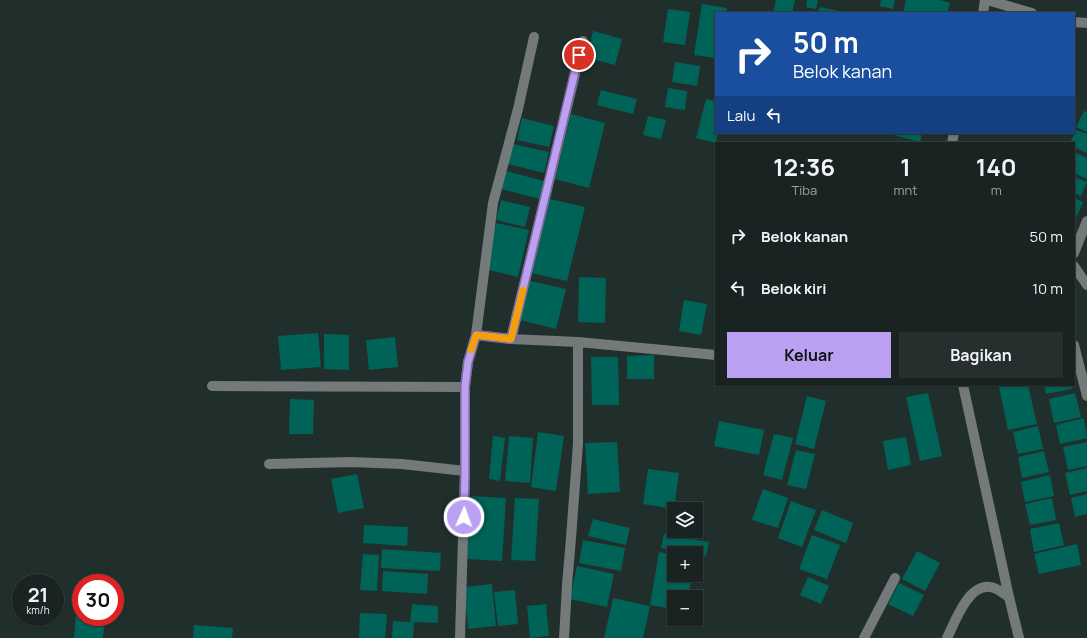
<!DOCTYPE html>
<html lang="id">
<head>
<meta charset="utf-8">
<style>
	body { margin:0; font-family:Manrope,sans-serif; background:#262f2e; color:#f1f3f6; height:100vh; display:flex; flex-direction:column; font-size:15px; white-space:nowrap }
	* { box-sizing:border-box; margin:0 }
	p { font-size:13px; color:#9fa4a5 }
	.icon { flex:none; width:22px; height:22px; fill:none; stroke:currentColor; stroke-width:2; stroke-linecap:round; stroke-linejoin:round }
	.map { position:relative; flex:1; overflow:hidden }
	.side { position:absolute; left:715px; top:142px; width:360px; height:244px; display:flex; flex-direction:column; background:#192321; border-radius:0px; box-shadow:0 1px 3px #0004,0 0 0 1px #37403f }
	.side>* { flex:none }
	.guide { position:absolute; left:715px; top:12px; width:360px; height:122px; border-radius:0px; box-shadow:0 1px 3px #0004,0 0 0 1px #37403f; background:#1a4fa0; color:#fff; overflow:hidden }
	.tools { position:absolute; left:667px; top:502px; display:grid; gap:8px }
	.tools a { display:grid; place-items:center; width:36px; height:36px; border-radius:0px; background:#192321; box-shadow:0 1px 3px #0004,0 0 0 1px #37403f; font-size:20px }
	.speed { position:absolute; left:12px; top:574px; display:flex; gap:8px; font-size:20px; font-weight:700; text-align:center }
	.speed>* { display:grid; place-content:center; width:52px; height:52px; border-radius:50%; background:#192321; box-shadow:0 1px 3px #0004,0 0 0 1px #37403f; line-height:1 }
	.speed small { font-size:10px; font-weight:400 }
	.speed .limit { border:6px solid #d22; background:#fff; color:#111 }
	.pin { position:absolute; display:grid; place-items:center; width:34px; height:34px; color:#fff; margin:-17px; border:2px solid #fff; border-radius:50%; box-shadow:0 1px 4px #0007 }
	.me { position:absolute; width:44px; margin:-22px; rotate:2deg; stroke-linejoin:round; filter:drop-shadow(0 0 3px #0008) }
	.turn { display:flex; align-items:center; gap:14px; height:84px; padding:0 12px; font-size:18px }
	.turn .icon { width:52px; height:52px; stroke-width:2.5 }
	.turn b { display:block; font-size:28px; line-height:34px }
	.then { display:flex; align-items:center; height:38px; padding:0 12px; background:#0003; gap:8px; font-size:15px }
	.eta { display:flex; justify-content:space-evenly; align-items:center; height:68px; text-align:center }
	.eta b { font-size:24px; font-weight:700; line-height:28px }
	.button { display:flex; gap:8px; margin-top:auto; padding:8px 12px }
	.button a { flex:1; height:46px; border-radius:0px; background:#bca0f2; color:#111; font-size:16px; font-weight:700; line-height:46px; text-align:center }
	.button a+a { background:#262f2e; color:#f1f3f6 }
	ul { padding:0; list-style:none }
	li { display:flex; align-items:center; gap:12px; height:52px; padding:0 12px }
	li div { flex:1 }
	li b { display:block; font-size:15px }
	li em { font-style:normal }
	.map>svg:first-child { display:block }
	.building { fill:#006357 }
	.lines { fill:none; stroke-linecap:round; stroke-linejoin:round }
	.minor { stroke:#737a79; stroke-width:10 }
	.route-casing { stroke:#7a689d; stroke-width:10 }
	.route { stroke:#bca0f2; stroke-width:7 }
	.slow { stroke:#f59e0b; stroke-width:7 }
</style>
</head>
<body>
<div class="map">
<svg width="1087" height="638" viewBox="0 0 1087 638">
	<rect width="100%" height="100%" fill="#212f2c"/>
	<path class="building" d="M776,0H795L792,13H773Z
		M807,0H818L816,9L806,7Z
		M881,0H895L893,9L880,6Z
		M906,0H939L950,3L947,13H903Z
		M702,4L727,8L726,13H716V58L694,55Z
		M820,7L844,12V13H818Z
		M668,9L690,12L685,45L663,42Z
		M593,31L622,39L615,65L587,58Z
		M675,62L700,66L697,86L672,82Z
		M668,88L687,91L685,110L665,107Z
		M601,90L637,99L633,114L597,105Z
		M706,99L716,101V133H718L716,143L696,138Z
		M1084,111L1087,112V132L1076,127Z
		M571,114L605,123L589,188L555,179Z
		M648,116L666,120L661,139L643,135Z
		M522,118L554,126L549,147L517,140Z
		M1076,130L1087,134V153L1074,147V143H1070Z
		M886,133H922L920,142Z
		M513,144L549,152L544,173L508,164Z
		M1074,152L1087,158V179L1074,173Z
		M506,171L544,181L540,199L501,189Z
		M1074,177L1087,182L1081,196L1074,193Z
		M1074,198L1083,202L1076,218L1074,217Z
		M550,199L585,207L567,281L532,273Z
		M501,200L530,207L525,227L496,220Z
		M496,223L529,230L518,277L485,269Z
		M579,277L606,278L605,323L578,322Z
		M530,281L566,289L556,329L520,320Z
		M684,300L707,304L701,335L679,331Z
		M318,333L321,367L281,370L278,336Z
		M324,334L349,335V370L324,369Z
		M395,337L398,367L369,370L366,340Z
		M654,355V379H627V356Z
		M591,357H618L619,405H592Z
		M1010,385H1028L1037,424L1008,430L999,387Z
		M1044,385H1071L1072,389L1046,394Z
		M928,393L942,456L920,461L906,397Z
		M1075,393L1081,417L1054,423L1049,399Z
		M807,396L826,401L814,449L795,444Z
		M290,399L314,400L313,434H289Z
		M1084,418L1087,438L1060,444L1056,425Z
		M719,421L764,430L759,455L714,446Z
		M1038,426L1043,449L1018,454L1013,432Z
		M538,432L564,436L556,491L531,487Z
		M774,434L793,438L782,480L763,475Z
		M493,436L505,438L500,481L489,479Z
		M509,436L533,438L530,483L505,481Z
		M906,437L911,465L888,470L883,441Z
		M617,442L620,492L588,494L585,443Z
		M1087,442V466L1068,470L1063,447Z
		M796,450L815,454L806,489L787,485Z
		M1044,451L1049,472L1022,478L1018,457Z
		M1087,468V491L1070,495L1065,473Z
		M648,469L679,473L674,509L643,504Z
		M357,474L364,508L338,513L331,479Z
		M1050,475L1054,496L1025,502L1021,482Z
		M763,489L788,498L778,528L752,520Z
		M1087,494V514L1075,517L1071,498Z
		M471,496L506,498L502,561L467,559Z
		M515,498L539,499L535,561L511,560Z
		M1052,498L1056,520L1030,525L1025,504Z
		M791,501L816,510L802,547L778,538Z
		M822,510L853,523L846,543L814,530Z
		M593,519L630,528L626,545L588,536Z
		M1059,523L1064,545L1034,552L1030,529Z
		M364,525L408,527L407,546L363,543Z
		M664,534L709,542L706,556L661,548Z
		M812,535L840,545L827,579L799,569Z
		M583,540L625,548L621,571L579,563Z
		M1077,544L1081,565L1039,574L1034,554Z
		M382,549L441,553L440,571L381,568Z
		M917,551L940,563L925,591L902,579Z
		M659,552L674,555V575H692L688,597H674V609L650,605Z
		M363,554L379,555L377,591L360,590Z
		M577,566L614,574L607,607L570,599Z
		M383,571L428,574L427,594L382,591Z
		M808,577L829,586L821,604L800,595Z
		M79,580L103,582V583H81V617H105L103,638H74Z
		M899,583L924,595L913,616L888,604Z
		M492,584L496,626L468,629L464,587Z
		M515,590L518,624L498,626L494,592Z
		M613,598L650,606L643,638H604Z
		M412,604L438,606V623L414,622L413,638H392L393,621L410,622Z
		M546,604L549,636L530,638L527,606Z
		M360,613L387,614L385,638H359Z
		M194,625L233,628L232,638H193Z"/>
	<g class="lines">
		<path class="minor" d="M987,0L1032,13
			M983,13L985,0
			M1074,22L1087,23
			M952,143L954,133
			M1074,253L1087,221
			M1074,266L1087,285
			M476,335L493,203L518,109L534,37
			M511,339L583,41
			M1074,345L1087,396
			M963,385L1009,597
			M212,386L465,387
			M269,464L351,462L402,464L465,471
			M460,638L465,471V387L468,362L476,335L511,339L578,342L716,355
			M564,638L567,585L571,538L578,444V342
			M864,638L895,578
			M947,638C955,622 968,584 990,587C996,587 1004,594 1009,597L1019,638"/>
	</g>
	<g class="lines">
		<g class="route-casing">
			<path id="route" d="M464,517L465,471V387L468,362L476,335L511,339L579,55"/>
		</g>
		<use href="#route" class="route"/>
		<path class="slow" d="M471,350L476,335L511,339L523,290"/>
	</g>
</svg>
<div class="tools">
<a><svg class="icon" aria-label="layers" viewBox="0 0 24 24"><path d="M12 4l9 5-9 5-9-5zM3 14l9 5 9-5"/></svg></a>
<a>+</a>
<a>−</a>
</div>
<div class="speed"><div>21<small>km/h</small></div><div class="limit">30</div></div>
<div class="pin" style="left:579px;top:55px;background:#d93025"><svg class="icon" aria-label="arrive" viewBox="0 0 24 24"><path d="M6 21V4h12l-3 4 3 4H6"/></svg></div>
<svg class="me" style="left:464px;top:517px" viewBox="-20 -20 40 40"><circle r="17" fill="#bca0f2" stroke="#fff" stroke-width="3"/><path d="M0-11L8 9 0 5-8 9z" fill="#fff"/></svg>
<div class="guide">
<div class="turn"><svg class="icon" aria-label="right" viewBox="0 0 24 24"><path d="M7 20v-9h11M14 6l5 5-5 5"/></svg><div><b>50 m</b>Belok kanan</div></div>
<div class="then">Lalu<svg class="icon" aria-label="left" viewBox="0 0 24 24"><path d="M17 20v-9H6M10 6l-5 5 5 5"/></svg></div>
</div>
<section class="side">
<div class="eta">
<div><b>12:36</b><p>Tiba</p></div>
<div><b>1</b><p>mnt</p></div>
<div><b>140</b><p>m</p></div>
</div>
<ul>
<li><svg class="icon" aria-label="right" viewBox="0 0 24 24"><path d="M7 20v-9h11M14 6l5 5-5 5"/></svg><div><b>Belok kanan</b></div><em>50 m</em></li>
<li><svg class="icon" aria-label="left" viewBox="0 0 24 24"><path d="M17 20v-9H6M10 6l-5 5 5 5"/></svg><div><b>Belok kiri</b></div><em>10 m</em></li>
</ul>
<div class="button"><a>Keluar</a><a>Bagikan</a></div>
</section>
</div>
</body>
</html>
